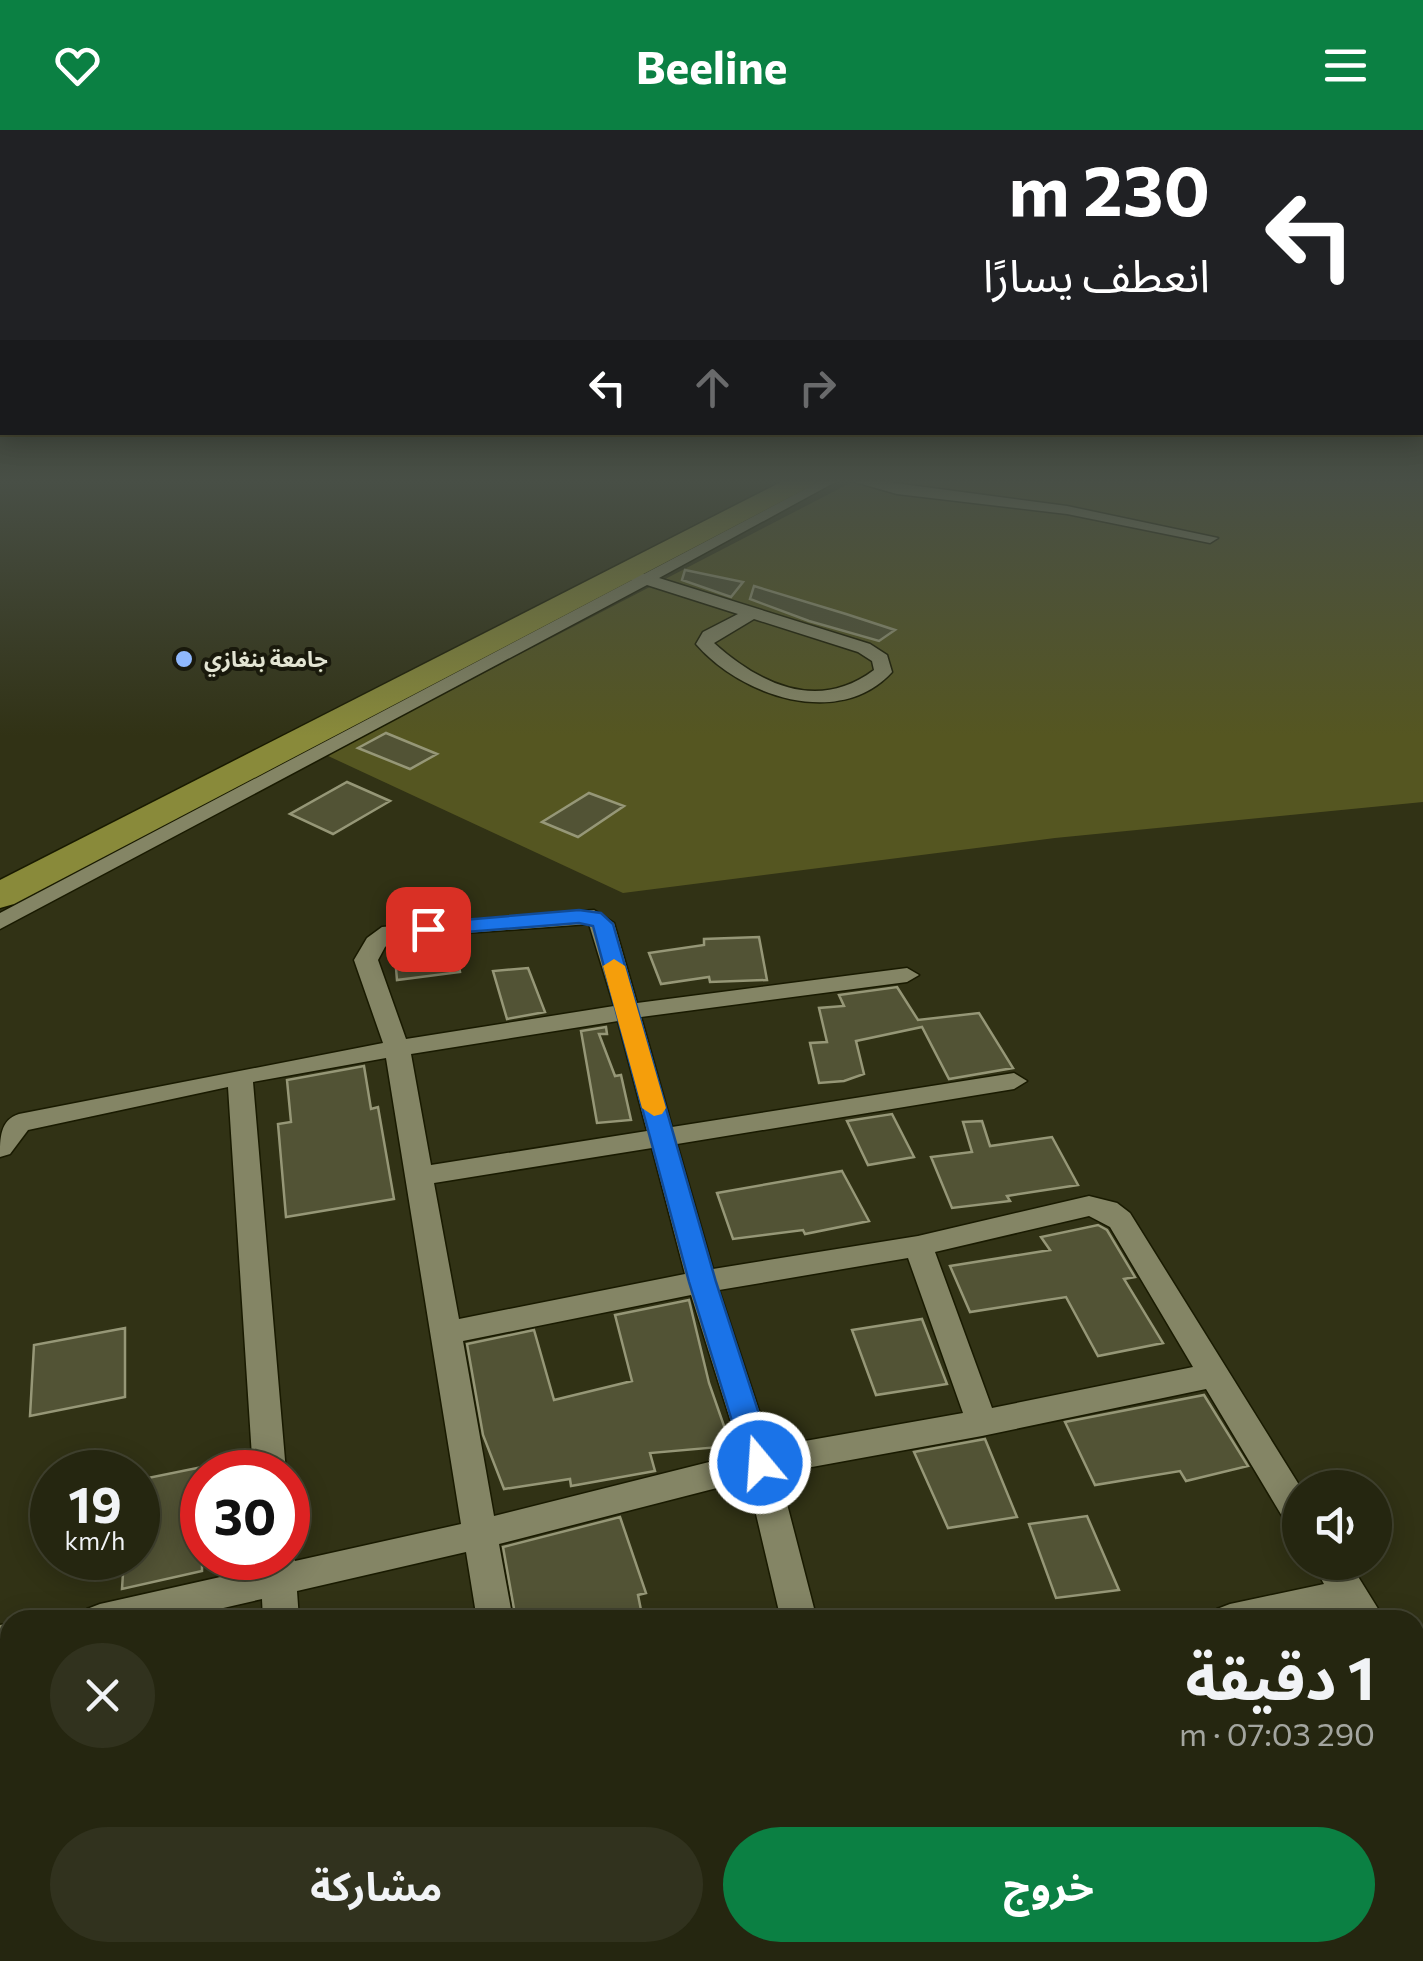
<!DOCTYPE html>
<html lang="ar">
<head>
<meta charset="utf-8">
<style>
	body { margin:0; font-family:Commissioner,"Noto Sans Arabic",sans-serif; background:#31321e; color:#f1f3f6; direction:rtl; height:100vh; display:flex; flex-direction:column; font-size:38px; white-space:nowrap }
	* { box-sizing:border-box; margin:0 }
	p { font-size:32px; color:#a3a59f }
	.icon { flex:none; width:55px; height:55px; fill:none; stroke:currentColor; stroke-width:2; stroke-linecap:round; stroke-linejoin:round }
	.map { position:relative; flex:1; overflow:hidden; direction:ltr }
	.side { position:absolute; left:0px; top:1480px; width:1425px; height:352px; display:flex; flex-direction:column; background:#252610; border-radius:30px 30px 0 0; box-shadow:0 5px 25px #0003,0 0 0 2px #424330; direction:rtl }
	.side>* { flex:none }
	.banner { position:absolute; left:0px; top:0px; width:1425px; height:305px; box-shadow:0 5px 25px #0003,0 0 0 2px #424330; direction:rtl; background:#202124; color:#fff; overflow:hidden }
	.fabs { position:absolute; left:1282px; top:1340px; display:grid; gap:20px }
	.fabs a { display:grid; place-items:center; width:110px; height:110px; border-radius:50%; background:#252610; box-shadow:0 5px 25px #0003,0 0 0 2px #424330; font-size:50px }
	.speed { position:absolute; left:30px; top:1320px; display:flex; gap:20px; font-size:50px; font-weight:700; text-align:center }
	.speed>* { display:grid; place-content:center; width:130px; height:130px; border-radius:50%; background:#252610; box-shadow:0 5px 25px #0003,0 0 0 2px #424330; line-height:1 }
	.speed small { font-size:25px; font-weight:400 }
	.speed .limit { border:15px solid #d22; background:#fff; color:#111 }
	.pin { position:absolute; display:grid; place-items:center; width:85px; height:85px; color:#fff; margin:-42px; border-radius:20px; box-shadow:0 5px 15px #0006 }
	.me { position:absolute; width:110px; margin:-55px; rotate:342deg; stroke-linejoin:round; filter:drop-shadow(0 0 8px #0008) }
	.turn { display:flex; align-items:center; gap:35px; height:210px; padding:0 50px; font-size:45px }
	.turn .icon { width:130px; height:130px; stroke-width:2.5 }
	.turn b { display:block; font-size:70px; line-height:85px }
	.lanes { display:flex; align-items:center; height:95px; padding:0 50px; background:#0003; justify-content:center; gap:50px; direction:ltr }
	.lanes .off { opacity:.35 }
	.round { display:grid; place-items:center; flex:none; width:105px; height:105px; border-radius:52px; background:#31321e }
	.overview { display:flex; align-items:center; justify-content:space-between; height:170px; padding:0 50px }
	h1 { font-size:60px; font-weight:700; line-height:75px }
	.action { display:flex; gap:20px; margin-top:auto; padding:20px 50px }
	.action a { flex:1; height:115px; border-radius:60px; background:#0b8043; color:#fff; font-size:40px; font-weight:700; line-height:115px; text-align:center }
	.action a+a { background:#31321e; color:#f1f3f6 }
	header { display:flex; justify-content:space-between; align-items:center; height:130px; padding:0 50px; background:#0b8043; color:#fff; font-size:45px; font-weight:700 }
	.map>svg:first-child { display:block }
	.green { fill:#555621 }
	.building { fill:#525335; stroke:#969777; stroke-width:2.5 }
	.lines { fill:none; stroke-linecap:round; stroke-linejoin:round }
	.street-casing { stroke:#191a00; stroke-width:3 }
	.highway-casing { stroke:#191a00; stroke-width:3 }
	.street { fill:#848565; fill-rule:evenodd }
	.highway { fill:#898a3a; fill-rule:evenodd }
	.route { fill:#1a73e8; stroke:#114b97; stroke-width:2.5 }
	.slow { fill:#f59e0b }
	.poi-dot { fill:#8fb8fd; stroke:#19190c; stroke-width:4 }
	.labels { text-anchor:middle; stroke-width:8; stroke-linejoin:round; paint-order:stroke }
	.far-poi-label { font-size:22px; font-weight:bold; fill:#e3e5d3; stroke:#19190c; text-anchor:start }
</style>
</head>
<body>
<header><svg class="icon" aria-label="menu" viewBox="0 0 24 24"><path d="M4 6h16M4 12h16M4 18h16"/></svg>Beeline<svg class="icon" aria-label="heart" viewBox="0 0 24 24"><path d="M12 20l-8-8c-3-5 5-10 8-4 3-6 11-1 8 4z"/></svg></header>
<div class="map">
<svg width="1423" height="1831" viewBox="0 0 1423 1831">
	<rect width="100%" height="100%" fill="#313215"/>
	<path class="green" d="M856,350H1423V672L1055,708L623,763L326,625Z"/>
	<path class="building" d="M685,440L743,452L731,467L682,450Z
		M754,456L846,484L895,500L879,511L809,491L750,469Z
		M386,603L437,624L410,639L358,618Z
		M347,652L390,671L333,704L290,684Z
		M589,663L624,676L578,707L542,692Z
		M759,807L767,850L710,852L709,847L661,854L649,823L704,815V809Z
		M454,808L460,842L397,850L394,814Z
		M528,838L545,882L507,889L493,841Z
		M897,857L918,890L979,883L1013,938L949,949L922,897L856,911L864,944L844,951L819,953L810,913L827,912L819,878L844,876L839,865Z
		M606,897L607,904H599L615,946L621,945L631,990L597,993L581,901Z
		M364,936L371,979L378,977L394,1069L286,1087L278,994L291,992L287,950Z
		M892,984L914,1027L868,1035L847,991Z
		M982,991L990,1016L1052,1007L1078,1055L1007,1066L1010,1071L952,1078L931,1027L972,1022L963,992Z
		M842,1041L869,1091L805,1104L803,1100L733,1109L717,1063Z
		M1098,1095L1107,1100L1135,1147L1124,1149L1163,1213L1098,1226L1066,1167L970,1182L950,1136L1050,1120L1041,1107Z
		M689,1170L709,1253L731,1316L650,1323L655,1341L571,1356L570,1349L504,1359L483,1305L467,1214L534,1200L554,1270L632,1251L615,1185Z
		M922,1189L947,1254L876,1265L852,1200Z
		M125,1198V1267L30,1286L34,1215Z
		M1204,1265L1248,1336L1186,1351L1180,1341L1095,1355L1065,1292Z
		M985,1309L1017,1387L948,1398L914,1322Z
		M202,1337V1441L122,1459L124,1428H138V1350Z
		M1087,1386L1119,1460L1056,1468L1029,1394Z
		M620,1387L646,1463L638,1465L643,1490H516L503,1417Z"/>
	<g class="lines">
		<g class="street-casing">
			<path id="street" d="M822,350H839L659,448L870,514L887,525L892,542C839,600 741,566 696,514L703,502L738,484L647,455L0,799V783L632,450V444H644ZM754,489L858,522L872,531L874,540C818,582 761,555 714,513Z
				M848,350H872L1067,376L1218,408L1210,413L1067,384L897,364Z
				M594,780L614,793L637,873L907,838L919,845L907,852L641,887L672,997L1014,943L1027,951L1014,959L677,1014L713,1139L918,1106L1089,1066L1117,1073L1130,1083L1301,1358L1300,1400L1288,1396L1206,1259L982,1306L779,1343L817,1490H781L748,1350L499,1414L513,1490H477L466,1422L297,1461L299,1490H263L262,1469L171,1490H82L87,1479L100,1474L260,1438V1428H288V1417L295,1431L461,1394L386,928L253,952L286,1342H253L228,957L28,1000L10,1024L0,1027C0,1008 0,990 19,984L383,913L354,830L367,808L382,797ZM589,794L614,876L406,909L378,830L385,817L396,808ZM618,891L647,1001L431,1035L411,924ZM652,1018L685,1144L459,1189L434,1053ZM1089,1086L1110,1097L1193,1237L992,1278L935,1122ZM908,1128L963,1283L771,1317L719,1160ZM691,1165L741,1324L494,1386L463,1211Z
				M1312,1432H1349L1385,1490H1347L1341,1481L1303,1490H1212L1217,1479L1230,1474L1324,1454Z
				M10,1493V1527L0,1529V1495Z
				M1415,1543L1423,1546V1590L1415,1587Z
				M1423,1754V1796L1415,1798V1756Z
				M284,1822H326V1831H284Z
				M531,1822H573L574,1831H532Z
				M822,1822H864L865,1831H823Z
				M1156,1822H1233L1229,1831H1153Z"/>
		</g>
		<g class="highway-casing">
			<path id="highway" d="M785,350H817L813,355L14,774L0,778V750Z"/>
		</g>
		<use href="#street" class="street"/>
		<use href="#highway" class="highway"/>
	</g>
	<linearGradient id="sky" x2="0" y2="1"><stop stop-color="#1b1c0c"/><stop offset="0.58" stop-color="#484f46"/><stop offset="1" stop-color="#484f46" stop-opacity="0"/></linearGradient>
	<rect width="1423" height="606" fill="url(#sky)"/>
	<path class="route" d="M579,780L601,783L613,794L716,1152L775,1333L771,1342L760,1346L750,1342L745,1333L689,1152L593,796L579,793L428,805L418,799L428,793Z"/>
	<path class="slow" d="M614,829L625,836L666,978L662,984L654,986L642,978L603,836Z"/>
	<circle class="poi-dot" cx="184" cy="529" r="10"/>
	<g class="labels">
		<g class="far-poi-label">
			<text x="204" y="537">جامعة بنغازي</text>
		</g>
	</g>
</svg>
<div class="fabs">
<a><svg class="icon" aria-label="sound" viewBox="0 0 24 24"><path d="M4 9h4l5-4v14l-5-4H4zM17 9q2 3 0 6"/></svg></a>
</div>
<div class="speed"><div>19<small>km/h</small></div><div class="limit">30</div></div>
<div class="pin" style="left:428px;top:799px;background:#d93025"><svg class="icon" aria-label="arrive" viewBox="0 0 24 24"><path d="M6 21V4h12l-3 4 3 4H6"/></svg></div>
<svg class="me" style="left:760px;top:1333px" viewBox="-20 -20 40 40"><circle r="17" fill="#1a73e8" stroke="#fff" stroke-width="3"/><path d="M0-11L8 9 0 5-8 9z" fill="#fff"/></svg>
<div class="banner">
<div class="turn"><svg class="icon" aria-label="left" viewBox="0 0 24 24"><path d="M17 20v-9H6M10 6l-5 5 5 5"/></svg><div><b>230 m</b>انعطف يسارًا</div></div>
<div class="lanes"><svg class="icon" aria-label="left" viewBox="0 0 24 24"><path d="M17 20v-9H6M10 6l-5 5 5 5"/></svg><svg class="icon off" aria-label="ahead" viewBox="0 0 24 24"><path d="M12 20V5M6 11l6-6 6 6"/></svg><svg class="icon off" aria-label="right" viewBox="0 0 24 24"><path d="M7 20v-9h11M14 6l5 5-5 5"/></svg></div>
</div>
<section class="side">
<div class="overview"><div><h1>1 دقيقة</h1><p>290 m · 07:03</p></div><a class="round"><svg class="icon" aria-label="close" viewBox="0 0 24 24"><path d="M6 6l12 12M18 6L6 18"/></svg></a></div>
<div class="action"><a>خروج</a><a>مشاركة</a></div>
</section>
</div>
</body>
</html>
